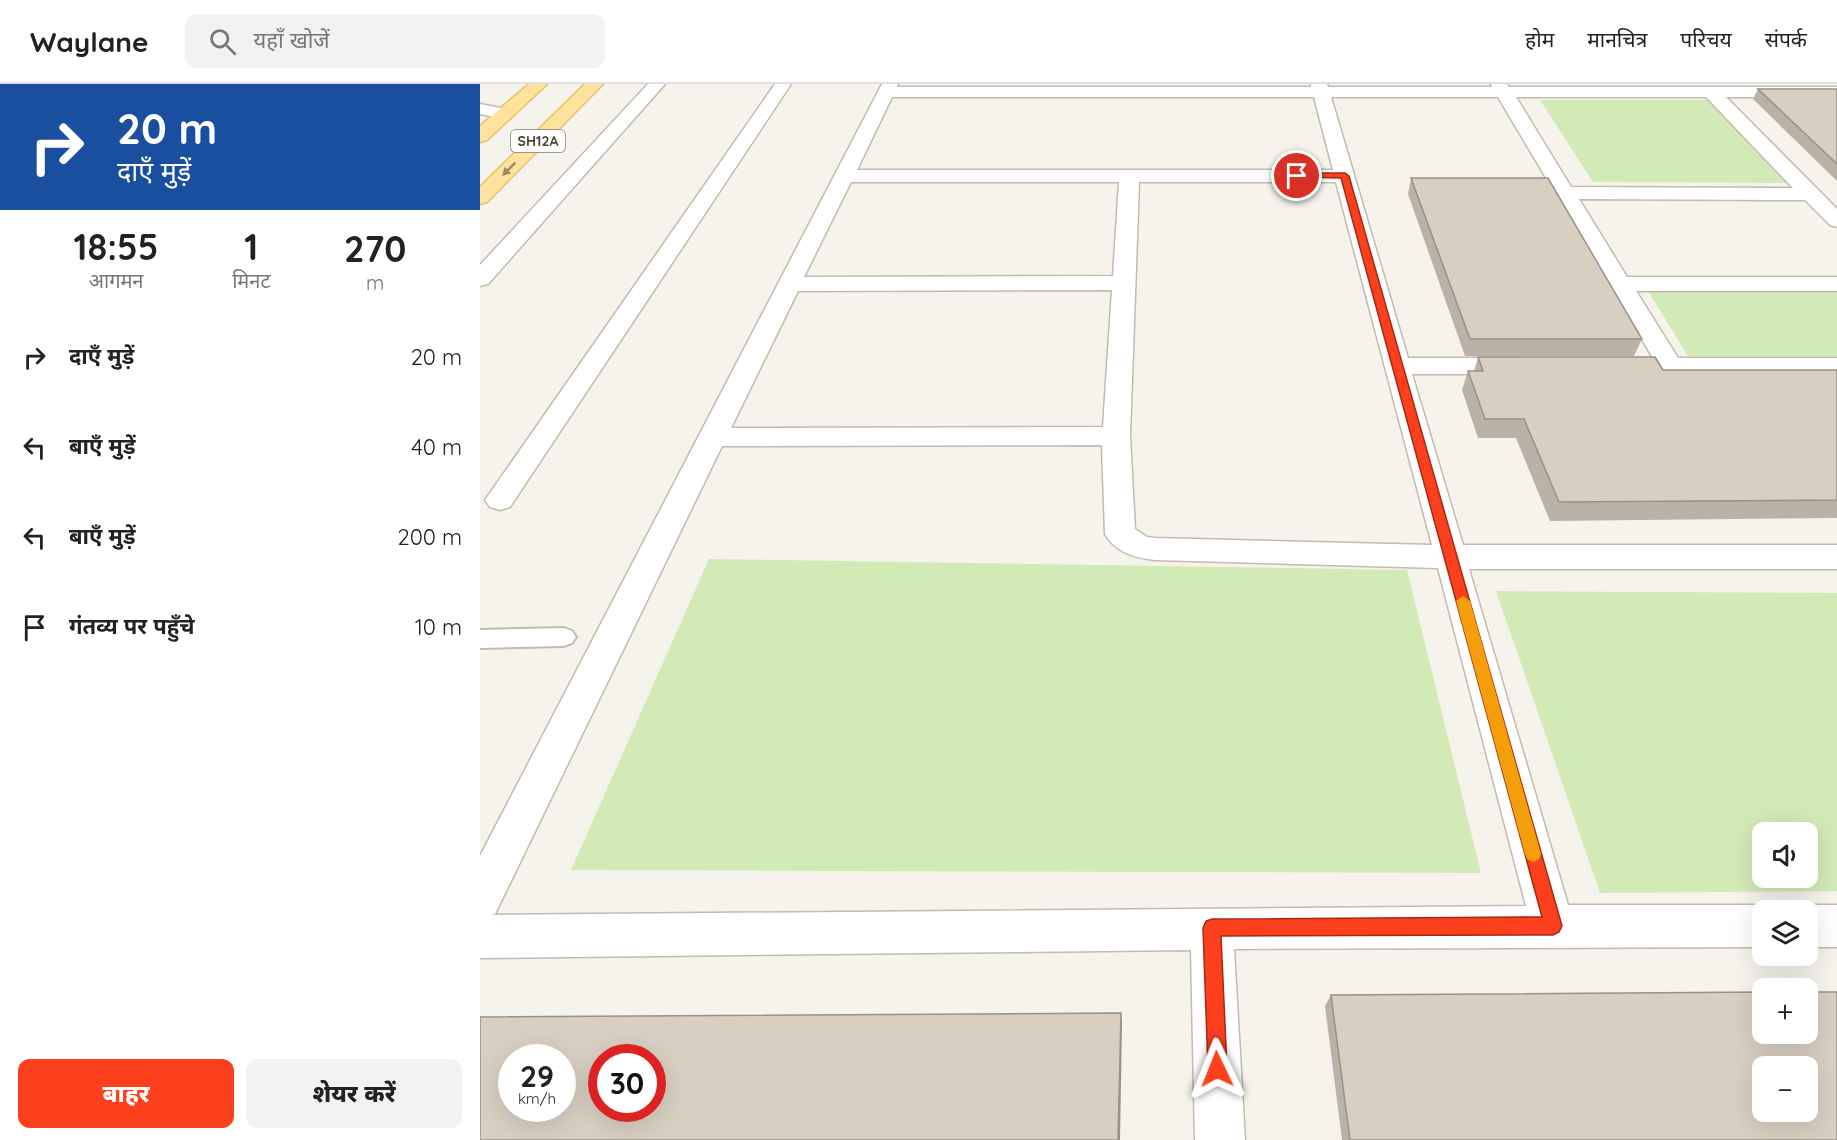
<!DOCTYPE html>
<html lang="hi">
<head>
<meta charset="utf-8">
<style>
	body { margin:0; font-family:Quicksand,"Noto Sans Devanagari",sans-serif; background:#f2f2f2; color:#222; height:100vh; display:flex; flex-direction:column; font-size:22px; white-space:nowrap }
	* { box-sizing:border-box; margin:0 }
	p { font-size:20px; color:#767676 }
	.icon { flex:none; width:33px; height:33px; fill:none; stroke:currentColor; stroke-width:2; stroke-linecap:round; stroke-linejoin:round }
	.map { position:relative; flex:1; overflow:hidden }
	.panel { display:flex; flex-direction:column; background:#fff; width:480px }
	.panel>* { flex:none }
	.banner { background:#1a4fa0; color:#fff; overflow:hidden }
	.tools { position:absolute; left:1272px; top:738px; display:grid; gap:12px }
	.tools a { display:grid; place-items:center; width:66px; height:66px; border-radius:12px; background:#fff; box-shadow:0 6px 24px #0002; font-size:30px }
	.speed { position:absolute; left:18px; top:960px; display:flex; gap:12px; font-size:30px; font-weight:700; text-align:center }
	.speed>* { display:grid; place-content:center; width:78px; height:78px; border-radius:50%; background:#fff; box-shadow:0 6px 24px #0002; line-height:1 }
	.speed small { font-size:15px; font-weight:400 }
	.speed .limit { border:9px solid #d22; background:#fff; color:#111 }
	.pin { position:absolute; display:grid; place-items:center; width:51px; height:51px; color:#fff; margin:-26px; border:3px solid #fff; border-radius:50%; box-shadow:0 2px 6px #0007 }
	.me { position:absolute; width:66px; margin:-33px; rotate:358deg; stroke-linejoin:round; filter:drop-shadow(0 0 4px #0008) }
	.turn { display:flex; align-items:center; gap:21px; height:126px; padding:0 18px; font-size:27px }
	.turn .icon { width:78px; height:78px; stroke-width:2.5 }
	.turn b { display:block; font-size:42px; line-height:51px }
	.eta { display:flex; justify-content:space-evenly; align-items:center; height:102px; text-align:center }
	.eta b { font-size:36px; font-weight:800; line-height:42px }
	.button { display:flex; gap:12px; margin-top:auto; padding:12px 18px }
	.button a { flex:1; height:69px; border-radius:12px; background:#fc3f1d; color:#fff; font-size:24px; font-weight:800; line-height:69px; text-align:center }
	.button a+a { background:#f2f2f2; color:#222 }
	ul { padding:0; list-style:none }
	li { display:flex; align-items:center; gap:18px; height:90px; padding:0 18px }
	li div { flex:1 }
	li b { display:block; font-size:22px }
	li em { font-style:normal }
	header { display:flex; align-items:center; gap:36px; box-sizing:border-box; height:84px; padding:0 30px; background:#fff; border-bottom:2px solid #e0e0e0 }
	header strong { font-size:28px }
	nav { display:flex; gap:33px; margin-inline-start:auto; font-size:21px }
	.search { width:420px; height:54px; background:#f2f2f2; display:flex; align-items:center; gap:15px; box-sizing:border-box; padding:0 21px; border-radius:12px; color:#767676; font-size:22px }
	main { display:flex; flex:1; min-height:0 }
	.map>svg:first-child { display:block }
	.green { fill:#d2eab5; fill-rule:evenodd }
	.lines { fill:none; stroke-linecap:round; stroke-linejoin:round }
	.lane-casing { stroke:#c2bbae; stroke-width:4 }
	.street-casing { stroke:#c2bbae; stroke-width:3 }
	.primary-casing { stroke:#e6c16a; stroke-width:3 }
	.lane { fill:#fff; fill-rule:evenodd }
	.street { fill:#fff; fill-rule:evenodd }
	.primary { fill:#ffe39c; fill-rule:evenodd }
	.wall { fill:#bab2a6 }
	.shaded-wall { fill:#979187 }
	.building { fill:#d8cfc1; stroke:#979187; stroke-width:1.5; fill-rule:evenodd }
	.oneway { fill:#9c8c66 }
	.route { fill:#fc3f1d; stroke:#a42913; stroke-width:1.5 }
	.slow { fill:#f59e0b }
	.labels { text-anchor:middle; stroke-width:4.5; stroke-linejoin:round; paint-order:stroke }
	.shield { fill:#fff; stroke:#817c74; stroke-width:1.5 }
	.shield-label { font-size:14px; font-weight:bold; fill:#4b4439 }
</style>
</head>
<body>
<header>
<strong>Waylane</strong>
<div class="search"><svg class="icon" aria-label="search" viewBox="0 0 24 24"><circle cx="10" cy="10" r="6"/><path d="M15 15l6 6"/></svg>यहाँ खोजें</div>
<nav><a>होम</a><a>मानचित्र</a><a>परिचय</a><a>संपर्क</a></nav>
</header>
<main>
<section class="panel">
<div class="banner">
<div class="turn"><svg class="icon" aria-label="right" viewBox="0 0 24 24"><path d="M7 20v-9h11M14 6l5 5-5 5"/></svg><div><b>20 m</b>दाएँ मुड़ें</div></div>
</div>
<div class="eta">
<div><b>18:55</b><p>आगमन</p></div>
<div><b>1</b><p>मिनट</p></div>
<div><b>270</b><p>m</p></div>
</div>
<ul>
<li><svg class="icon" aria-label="right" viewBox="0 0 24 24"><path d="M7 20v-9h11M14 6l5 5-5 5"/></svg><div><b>दाएँ मुड़ें</b></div><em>20 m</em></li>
<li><svg class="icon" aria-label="left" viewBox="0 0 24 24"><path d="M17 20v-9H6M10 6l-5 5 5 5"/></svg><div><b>बाएँ मुड़ें</b></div><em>40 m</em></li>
<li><svg class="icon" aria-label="left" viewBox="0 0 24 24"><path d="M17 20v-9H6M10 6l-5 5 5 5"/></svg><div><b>बाएँ मुड़ें</b></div><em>200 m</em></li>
<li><svg class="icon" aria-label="arrive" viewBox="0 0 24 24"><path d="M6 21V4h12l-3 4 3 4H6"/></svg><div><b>गंतव्य पर पहुँचे</b></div><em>10 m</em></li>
</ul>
<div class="button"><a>बाहर</a><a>शेयर करें</a></div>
</section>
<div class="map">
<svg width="1357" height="1056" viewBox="0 0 1357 1056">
	<rect width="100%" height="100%" fill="#f6f3ec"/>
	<path class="green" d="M1060,16H1229L1306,99L1113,98Z
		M1168,207L1357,208V272H1208Z
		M229,475L927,486L1001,789L91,786Z
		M1016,507L1357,509V807L1120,809ZM1282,748H1328V794H1282Z"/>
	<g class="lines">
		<g class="lane-casing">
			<path id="lane" d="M84,544L92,547L96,553L92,559L84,562L0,564V546Z"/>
		</g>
		<g class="street-casing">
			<path id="street" d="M168,0H185L8,200L0,202V181Z
				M295,0H311L30,423L20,426L10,423L5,416L10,409Z
				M402,0H418L417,3H831V0H847L848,3H1012L1011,0H1027L1029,3H1357V13H1246L1357,125V143L1350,141L1325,116L1099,115L1147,193H1357V207H1156L1198,274H1357V290H1137L1128,287L1124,282L1128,277L1173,274L1018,13H851L928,274H1040L1049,277L1053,282L1049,287L1040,290H932L983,461H1357V485H989L1088,821H1282L1296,826H1282V863L754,865L765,1056H715L711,866L0,874V772ZM412,13H834L853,86H377ZM1036,13H1226L1313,104L1091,103ZM371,98H639L633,192L324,193ZM659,98H856L952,461L675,454L667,453L655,445L650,352ZM632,206L623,343L251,344L318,207ZM622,361L625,450C635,468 655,474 675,476L958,484L1046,822L10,831L15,830L242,362Z
				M0,20L31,26L34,30L25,35L0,30Z
				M1328,821H1357V863H1328V826H1314Z"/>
		</g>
		<g class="primary-casing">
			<path id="primary" d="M49,0H67L7,56L0,58V42Z
				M105,0H123L7,118L0,120V103Z"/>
		</g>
		<use href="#lane" class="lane"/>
		<use href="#street" class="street"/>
		<use href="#primary" class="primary"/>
	</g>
	<path class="wall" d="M1278,5H1357V97L1273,15Z
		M931,94L1162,255L1154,272H985L928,110Z
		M998,273L1183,286H1357V434L1070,437L1036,354H998L982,306L988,287H994Z
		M851,911L1357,1056H862L845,922Z"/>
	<path class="shaded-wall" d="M641,929L642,939L640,1056H638Z"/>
	<path class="building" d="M1278,5H1357V80Z
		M931,94H1068L1162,255H990Z
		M998,273H1175L1183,286H1357V416L1079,418L1044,335H1005L988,287H1003Z
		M1282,908V950H1328V908H1357V1056H870L851,911ZM1282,982H1328V1028H1282Z
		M641,929L638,1056H0V933ZM32,974H82V1024H32ZM122,974H172V1024H122Z"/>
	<defs><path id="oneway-solid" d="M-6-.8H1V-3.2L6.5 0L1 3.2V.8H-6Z" transform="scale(1.5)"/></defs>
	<use class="oneway" href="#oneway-solid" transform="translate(29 85) rotate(135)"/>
	<path class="route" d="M817,89H865L869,92L1082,842L1079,848L1073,851L741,852L747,985L744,992L737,995L730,992L728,985L723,844L726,837L732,835L1062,833L861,94L814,93Z"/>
	<path class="slow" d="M983,512L990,517L1061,770L1059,775L1053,778L1047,775L1045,770L976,517Z"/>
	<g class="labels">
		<rect class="shield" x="31" y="46" width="54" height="22" rx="4.5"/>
		<g class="shield-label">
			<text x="58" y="62">SH12A</text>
		</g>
	</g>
</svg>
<div class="tools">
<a><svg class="icon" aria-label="sound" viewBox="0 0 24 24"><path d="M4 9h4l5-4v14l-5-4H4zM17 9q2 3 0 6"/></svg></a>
<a><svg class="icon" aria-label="layers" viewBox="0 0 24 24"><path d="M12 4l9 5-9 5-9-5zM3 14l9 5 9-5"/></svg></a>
<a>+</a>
<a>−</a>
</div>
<div class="speed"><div>29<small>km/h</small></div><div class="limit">30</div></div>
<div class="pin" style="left:817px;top:92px;background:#d93025"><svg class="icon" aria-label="arrive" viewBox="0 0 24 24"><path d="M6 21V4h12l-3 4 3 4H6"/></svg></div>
<svg class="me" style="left:737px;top:985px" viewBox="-20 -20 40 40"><path d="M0-17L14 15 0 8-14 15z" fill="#fc3f1d" stroke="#fff" stroke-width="4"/></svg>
</div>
</main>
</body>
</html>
